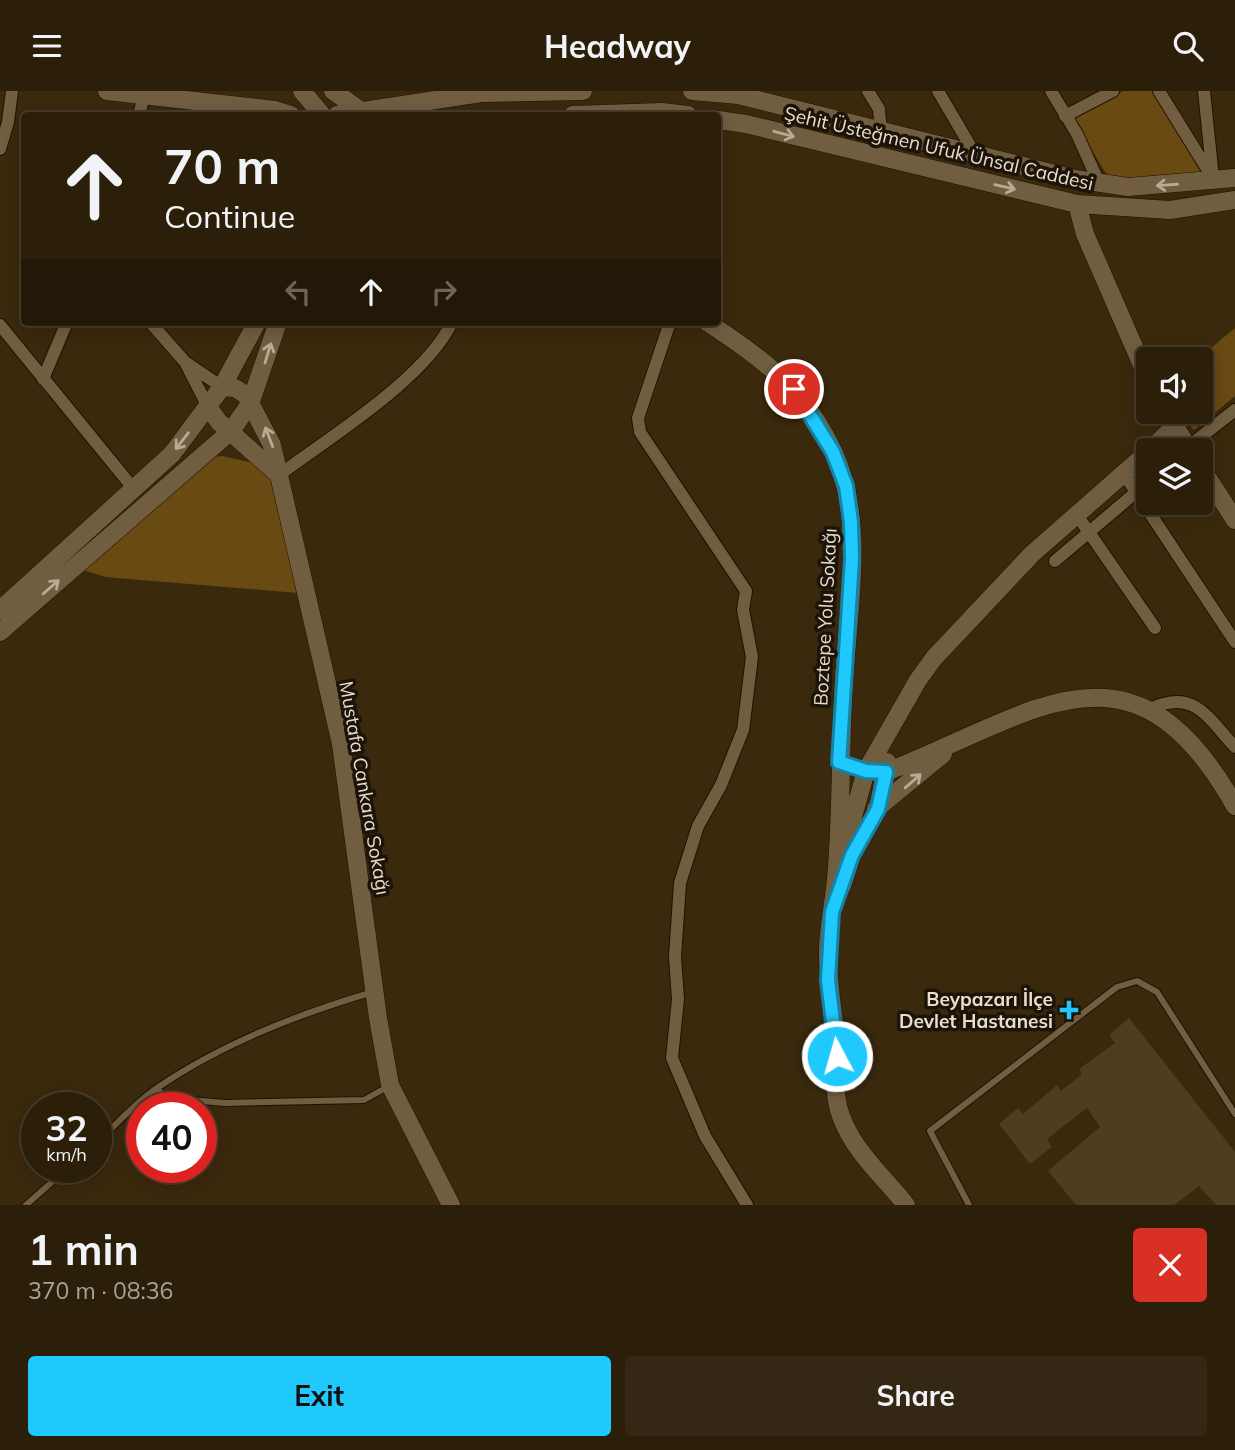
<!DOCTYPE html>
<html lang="en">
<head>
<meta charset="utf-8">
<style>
	body { margin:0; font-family:Mulish,sans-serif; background:#342713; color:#f1f3f6; height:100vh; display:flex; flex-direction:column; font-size:26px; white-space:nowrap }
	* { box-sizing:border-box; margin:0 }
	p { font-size:23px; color:#a6a29c }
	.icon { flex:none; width:38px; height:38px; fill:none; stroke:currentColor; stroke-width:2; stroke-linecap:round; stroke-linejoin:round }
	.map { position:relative; height:1114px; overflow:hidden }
	.details { display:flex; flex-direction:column; background:#2c1f0a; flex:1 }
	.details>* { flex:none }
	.guide { position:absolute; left:21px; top:21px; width:700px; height:214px; border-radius:7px; box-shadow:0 4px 18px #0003,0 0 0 2px #483d2b; background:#2c1f0a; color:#f1f3f6; overflow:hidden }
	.fabs { position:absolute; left:1136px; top:256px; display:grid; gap:14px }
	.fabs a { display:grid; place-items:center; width:77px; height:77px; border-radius:7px; background:#2c1f0a; box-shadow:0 4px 18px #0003,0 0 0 2px #483d2b; font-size:35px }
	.speed { position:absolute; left:21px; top:1001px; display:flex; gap:14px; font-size:35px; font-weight:700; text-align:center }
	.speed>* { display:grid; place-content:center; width:91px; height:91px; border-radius:50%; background:#2c1f0a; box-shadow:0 4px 18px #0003,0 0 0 2px #483d2b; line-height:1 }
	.speed small { font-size:18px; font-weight:400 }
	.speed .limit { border:10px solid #d22; background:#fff; color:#111 }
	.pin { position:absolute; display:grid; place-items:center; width:60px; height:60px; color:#fff; margin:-30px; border:4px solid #fff; border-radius:50%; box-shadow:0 2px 7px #0007 }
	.me { position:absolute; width:77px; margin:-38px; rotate:354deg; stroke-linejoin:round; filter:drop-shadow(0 0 5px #0008) }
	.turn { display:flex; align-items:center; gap:24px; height:147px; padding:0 28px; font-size:32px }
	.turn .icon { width:91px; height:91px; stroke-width:2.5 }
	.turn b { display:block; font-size:49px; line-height:60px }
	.lanes { display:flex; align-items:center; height:66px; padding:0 28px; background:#0003; justify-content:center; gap:35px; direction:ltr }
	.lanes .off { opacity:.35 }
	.round { display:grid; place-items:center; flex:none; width:74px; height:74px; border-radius:7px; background:#342713 }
	.headline { display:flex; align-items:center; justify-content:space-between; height:119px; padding:0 28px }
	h1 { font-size:42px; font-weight:700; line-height:52px }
	.button { display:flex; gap:14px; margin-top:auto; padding:14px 28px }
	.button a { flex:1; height:80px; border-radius:7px; background:#20c9fd; color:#111; font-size:28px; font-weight:700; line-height:80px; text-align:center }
	.button a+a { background:#342713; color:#f1f3f6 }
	header { display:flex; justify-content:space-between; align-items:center; height:91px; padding:0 28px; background:#2c1f0a; font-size:32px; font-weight:700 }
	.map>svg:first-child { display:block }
	.green { fill:#6a4a13 }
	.building { fill:#4f3d21 }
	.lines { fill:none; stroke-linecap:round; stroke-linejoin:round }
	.lane-casing { stroke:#210; stroke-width:8 }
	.street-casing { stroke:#210; stroke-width:14 }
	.secondary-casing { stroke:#210; stroke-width:19 }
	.lane { stroke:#715e41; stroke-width:6 }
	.street { stroke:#715e41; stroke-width:12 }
	.secondary { stroke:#715e41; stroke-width:18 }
	.oneway { stroke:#b9aa96 }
	.route-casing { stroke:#1583a4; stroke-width:18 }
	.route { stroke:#20c9fd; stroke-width:12 }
	.poi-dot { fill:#20c9fd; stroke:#1c1408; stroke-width:2.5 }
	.labels { text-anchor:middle; stroke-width:7; stroke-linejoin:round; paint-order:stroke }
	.street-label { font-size:19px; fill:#e9ddce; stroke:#1c1408 }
	.poi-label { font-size:19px; font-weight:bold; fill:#e9ddce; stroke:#1c1408; text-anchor:end }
</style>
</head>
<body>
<header><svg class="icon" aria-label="menu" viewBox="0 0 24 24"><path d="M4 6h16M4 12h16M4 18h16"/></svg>Headway<svg class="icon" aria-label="search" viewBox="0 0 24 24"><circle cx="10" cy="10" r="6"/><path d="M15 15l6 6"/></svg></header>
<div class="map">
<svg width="1235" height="1114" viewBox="0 0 1235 1114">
	<rect width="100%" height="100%" fill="#3b290d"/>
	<path class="green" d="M1123,0H1154L1201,81L1113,88L1105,81L1072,26Z
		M1235,237V305L1194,339L1178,320H1200V268H1198Z
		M222,365L253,372L271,385L298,502L105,486L81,478L214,366Z"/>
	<path class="building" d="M1129,927L1235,1061V1114H1216L1199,1095L1174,1114H1076L1048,1080L1100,1036L1087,1017L1047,1048L1052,1056L1030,1073L999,1033L1018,1017L1023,1023L1057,994L1061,1000L1082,983L1079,978L1115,952L1109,944Z"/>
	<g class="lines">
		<g class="lane-casing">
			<path id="lane" d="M156,998L168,1007L225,1012L364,1009L389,995
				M96,1052C116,1034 135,1012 157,997C221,953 298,923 373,901
				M26,1114L69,1076
				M969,1114L930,1040L1117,896L1137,890L1157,901L1235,1023"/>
		</g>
		<g class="street-casing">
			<path id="street" d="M868,0L879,18L881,40
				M938,0L975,63
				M1051,0L1077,43L1099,92
				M1159,0L1214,89
				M1204,0L1213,87
				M139,24L144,5
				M1065,25L1113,0
				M0,58L8,31L12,0
				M150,231L185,271
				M670,231L638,327L640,341L746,500L743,519L752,566L743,639L721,694L698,735L680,792L675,866L678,908L672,967L705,1045L747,1114
				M0,234L133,397
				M43,288L67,231
				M208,316L185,271L222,296
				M1184,359L1235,319
				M1124,383L1235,551
				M279,384C330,346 426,287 452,231
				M1077,424L1155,537
				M1055,470L1148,391
				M1150,618C1194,597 1207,626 1235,656"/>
		</g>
		<g class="secondary-casing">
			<path id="secondary" d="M107,0L275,19L291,24
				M302,0L322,24
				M333,0L364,22
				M692,0L738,4L1075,88L1128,96L1235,87
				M337,24L481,2L583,0
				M573,24L662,21L688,24
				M718,29L746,33L1077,113L1170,119L1235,109
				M1077,113L1085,143L1148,288
				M707,231C763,268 804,297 834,362C865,430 849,514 844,587C840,654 842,721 836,788C834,811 829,833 828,856C827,885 832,912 835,941C838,968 831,999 841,1025C854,1061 883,1085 906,1114
				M222,296L235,297L246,304L272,354L341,653L378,927L390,994L451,1114
				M208,316L219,331L279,384
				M1165,320L1190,359
				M1150,359L1174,336
				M1200,375L1235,429
				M0,519L172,363L222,296L257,231
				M0,541L231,340L250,313L278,231
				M839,671L866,680L886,681C1033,624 1132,532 1235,715
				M876,718L943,663
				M844,757L866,680L918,589L934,567L1032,463L1148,361
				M842,795L852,764L878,718L887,671"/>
		</g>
		<use href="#lane" class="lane"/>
		<use href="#street" class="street"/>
		<use href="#secondary" class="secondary"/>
	</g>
	<defs><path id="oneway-shaft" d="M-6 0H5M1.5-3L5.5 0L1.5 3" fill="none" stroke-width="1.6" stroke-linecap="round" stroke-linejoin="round" transform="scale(1.75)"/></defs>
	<g class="oneway">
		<use href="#oneway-shaft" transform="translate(784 43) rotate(15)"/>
		<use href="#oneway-shaft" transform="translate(1167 94) rotate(176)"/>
		<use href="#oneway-shaft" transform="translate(1005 96) rotate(13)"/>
		<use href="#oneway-shaft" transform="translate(268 262) rotate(-73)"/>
		<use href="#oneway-shaft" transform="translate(269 346) rotate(-111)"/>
		<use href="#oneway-shaft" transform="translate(182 350) rotate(128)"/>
		<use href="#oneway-shaft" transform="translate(51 496) rotate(-41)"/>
		<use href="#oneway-shaft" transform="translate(913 690) rotate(-41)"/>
	</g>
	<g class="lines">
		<g class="route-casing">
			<path id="route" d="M794,298L833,361L846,395L851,431L852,468L839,671L866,680L886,681L878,718L852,764L832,821L828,889L837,965"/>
		</g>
		<use href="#route" class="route"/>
	</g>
	<path class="poi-dot" d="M1065.5 908.5h7v7h7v7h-7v7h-7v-7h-7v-7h7z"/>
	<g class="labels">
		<g class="street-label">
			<text transform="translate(939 57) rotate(13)" y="7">Şehit Üsteğmen Ufuk Ünsal Caddesi</text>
			<text transform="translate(825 526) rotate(-87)" y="7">Boztepe Yolu Sokağı</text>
			<text transform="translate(365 697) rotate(80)" y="7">Mustafa Cankara Sokağı</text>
		</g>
		<g class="poi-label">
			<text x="1053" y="915">Beypazarı İlçe<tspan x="1053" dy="22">Devlet Hastanesi</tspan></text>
		</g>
	</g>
</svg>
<div class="fabs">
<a><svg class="icon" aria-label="sound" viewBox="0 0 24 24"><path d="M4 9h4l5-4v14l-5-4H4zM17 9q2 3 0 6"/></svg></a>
<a><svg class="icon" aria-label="layers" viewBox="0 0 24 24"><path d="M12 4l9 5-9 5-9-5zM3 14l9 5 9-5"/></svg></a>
</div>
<div class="speed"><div>32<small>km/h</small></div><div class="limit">40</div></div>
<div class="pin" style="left:794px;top:298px;background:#d93025"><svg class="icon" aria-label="arrive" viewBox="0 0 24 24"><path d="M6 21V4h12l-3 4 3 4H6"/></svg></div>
<svg class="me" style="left:837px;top:965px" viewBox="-20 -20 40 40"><circle r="17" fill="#20c9fd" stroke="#fff" stroke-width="3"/><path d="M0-11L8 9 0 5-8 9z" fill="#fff"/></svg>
<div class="guide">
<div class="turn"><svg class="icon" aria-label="ahead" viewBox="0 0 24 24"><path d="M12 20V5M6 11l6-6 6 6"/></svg><div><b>70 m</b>Continue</div></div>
<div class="lanes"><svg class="icon off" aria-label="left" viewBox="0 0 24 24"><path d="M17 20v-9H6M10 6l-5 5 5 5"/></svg><svg class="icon" aria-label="ahead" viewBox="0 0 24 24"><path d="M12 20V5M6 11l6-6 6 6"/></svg><svg class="icon off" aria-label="right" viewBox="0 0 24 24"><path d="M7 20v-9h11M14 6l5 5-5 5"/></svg></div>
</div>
</div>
<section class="details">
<div class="headline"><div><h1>1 min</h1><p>370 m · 08:36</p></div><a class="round" style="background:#d93025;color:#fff"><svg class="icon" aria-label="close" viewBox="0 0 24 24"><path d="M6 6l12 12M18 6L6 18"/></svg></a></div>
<div class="button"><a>Exit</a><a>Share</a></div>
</section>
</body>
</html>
